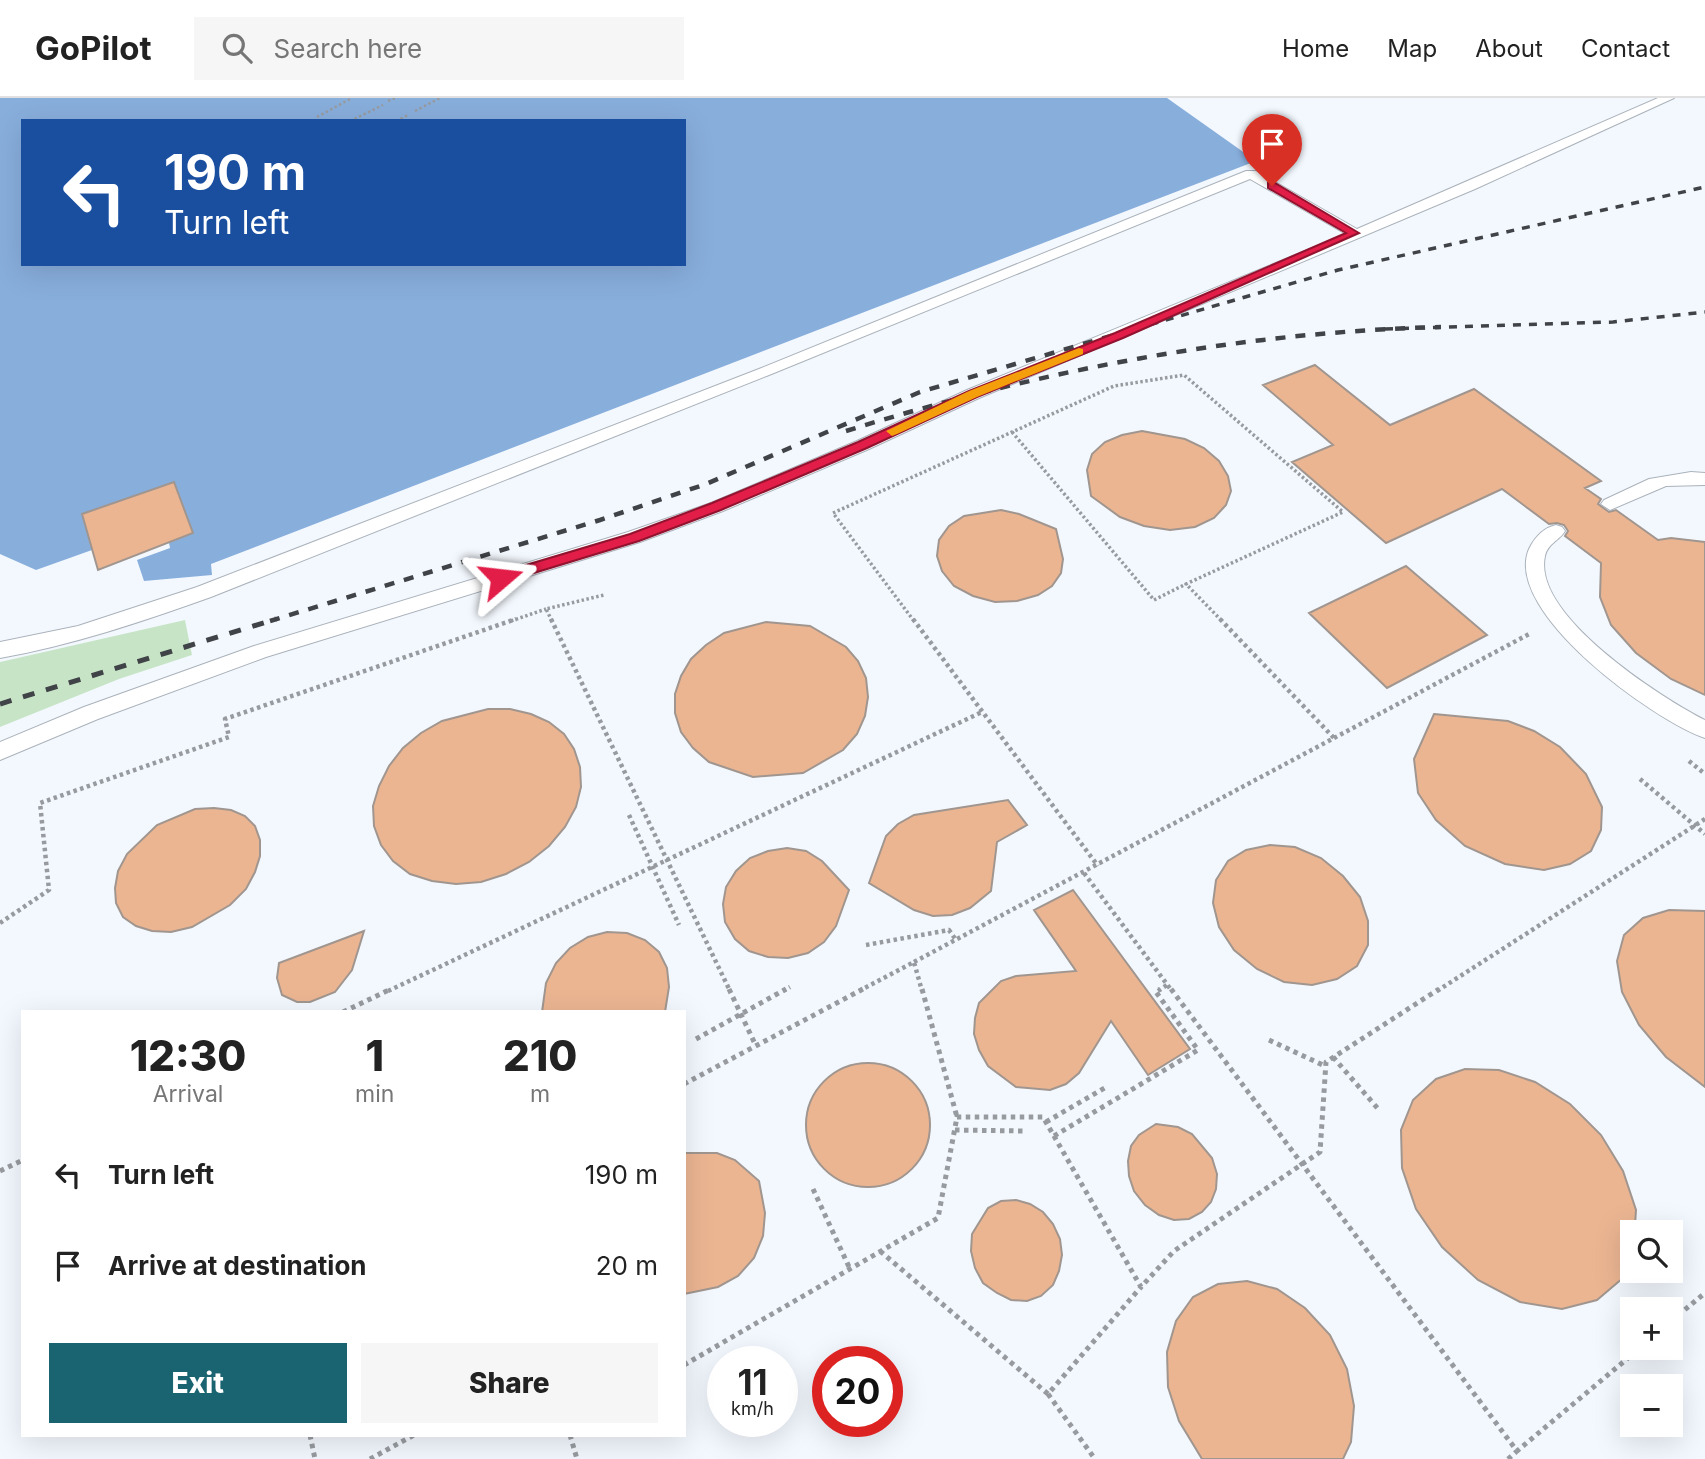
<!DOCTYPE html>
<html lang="en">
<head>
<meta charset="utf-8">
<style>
	body { margin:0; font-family:Inter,sans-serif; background:#f6f6f6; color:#222; height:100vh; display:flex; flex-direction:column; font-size:26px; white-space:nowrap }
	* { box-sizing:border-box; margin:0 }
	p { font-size:23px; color:#767676 }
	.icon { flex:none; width:38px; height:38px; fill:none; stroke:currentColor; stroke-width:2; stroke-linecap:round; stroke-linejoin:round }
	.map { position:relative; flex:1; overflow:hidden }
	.sheet { position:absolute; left:21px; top:912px; width:665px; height:427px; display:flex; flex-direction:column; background:#fff; border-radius:0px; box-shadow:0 7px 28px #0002 }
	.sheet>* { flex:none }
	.hud { position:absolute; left:21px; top:21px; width:665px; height:147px; border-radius:0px; box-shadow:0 7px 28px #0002; background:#1a4fa0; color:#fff; overflow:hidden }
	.controls { position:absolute; left:1620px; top:1122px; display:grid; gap:14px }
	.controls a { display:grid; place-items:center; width:63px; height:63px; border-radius:0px; background:#fff; box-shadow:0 7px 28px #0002; font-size:35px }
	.speed { position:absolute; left:707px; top:1248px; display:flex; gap:14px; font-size:35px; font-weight:700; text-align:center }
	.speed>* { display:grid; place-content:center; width:91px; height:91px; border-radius:50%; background:#fff; box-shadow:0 7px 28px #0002; line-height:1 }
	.speed small { font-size:18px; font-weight:400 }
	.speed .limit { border:10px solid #d22; background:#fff; color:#111 }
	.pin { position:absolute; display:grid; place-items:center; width:60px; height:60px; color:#fff; margin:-72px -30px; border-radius:50% 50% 50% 0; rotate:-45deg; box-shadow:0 0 7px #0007 }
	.pin .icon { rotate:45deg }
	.me { position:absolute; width:77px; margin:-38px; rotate:73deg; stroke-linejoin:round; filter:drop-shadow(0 0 5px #0008) }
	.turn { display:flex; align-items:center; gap:24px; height:147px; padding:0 28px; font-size:32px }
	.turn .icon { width:91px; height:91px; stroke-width:2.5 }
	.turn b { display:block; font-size:49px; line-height:60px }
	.eta { display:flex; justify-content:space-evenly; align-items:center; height:119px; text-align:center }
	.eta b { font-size:42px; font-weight:800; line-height:49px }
	.cta { display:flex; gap:14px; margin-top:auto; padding:14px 28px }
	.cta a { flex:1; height:80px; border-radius:0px; background:#196470; color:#fff; font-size:28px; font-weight:800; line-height:80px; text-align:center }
	.cta a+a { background:#f6f6f6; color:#222 }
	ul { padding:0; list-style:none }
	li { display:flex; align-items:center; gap:21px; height:91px; padding:0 28px }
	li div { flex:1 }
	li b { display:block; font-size:26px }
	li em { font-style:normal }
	header { display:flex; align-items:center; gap:42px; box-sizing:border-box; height:98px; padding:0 35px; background:#fff; border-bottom:2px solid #e0e0e0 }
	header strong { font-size:33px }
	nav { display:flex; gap:38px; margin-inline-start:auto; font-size:24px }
	.search { width:490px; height:63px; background:#f6f6f6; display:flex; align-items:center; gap:18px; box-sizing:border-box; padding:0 24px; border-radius:0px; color:#767676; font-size:26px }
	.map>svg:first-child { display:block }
	.green { fill:#c7e5c6 }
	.water { fill:#88aedc; fill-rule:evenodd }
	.building { fill:#ebb592; stroke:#a0968f; stroke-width:2 }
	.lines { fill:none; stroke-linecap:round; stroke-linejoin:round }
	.service-casing { stroke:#aab2bb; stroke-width:2 }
	.path-far3 { stroke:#979ba0; stroke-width:2.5; stroke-dasharray:2.5 2.5; stroke-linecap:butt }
	.path-far2 { stroke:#979ba0; stroke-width:3.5; stroke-dasharray:2.5 2.5; stroke-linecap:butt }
	.path-far1 { stroke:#979ba0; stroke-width:4.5; stroke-dasharray:3.5 3.5; stroke-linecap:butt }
	.path { stroke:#979ba0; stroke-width:5; stroke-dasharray:4.5 4.5; stroke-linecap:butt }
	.service { fill:#fff; fill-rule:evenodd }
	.rail-far2 { stroke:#404347; stroke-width:3.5; stroke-dasharray:8 8; stroke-linecap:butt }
	.rail-far1 { stroke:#404347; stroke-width:4.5; stroke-dasharray:10 10; stroke-linecap:butt }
	.rail { stroke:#404347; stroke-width:5; stroke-dasharray:12 12; stroke-linecap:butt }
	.route { fill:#e11d48; stroke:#92132f; stroke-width:2 }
	.slow { fill:#f59e0b }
</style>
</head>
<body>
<header>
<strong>GoPilot</strong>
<div class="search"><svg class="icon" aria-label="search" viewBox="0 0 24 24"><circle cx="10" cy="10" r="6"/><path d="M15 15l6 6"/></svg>Search here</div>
<nav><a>Home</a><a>Map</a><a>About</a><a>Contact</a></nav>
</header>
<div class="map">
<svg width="1705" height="1361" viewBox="0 0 1705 1361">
	<rect width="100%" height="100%" fill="#f3f8fe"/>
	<path class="green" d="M185,522L192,557L119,581L0,629V564Z"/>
	<path class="water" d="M0,0H1167L1256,63L211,466L212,477L144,483L137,462L170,450L169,445L193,435L174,384L82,416L92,452L36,472L0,456ZM23,23H684V166H23Z"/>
	<path class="building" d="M1315,267L1390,327L1474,291L1601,383L1585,390L1601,401L1598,406L1609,414L1616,412L1658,442L1671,440L1705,444V597L1671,581L1636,555L1611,527L1600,499L1601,465L1565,438L1568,433L1564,427L1557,425L1549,426L1502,391L1386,445L1292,364L1333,347L1263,287Z
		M1142,333L1185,341L1204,350L1219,363L1228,378L1231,393L1226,407L1214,420L1195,429L1170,432L1144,428L1120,419L1091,398L1087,372L1092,356L1105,344L1122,337Z
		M174,384L193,435L98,472L82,416Z
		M1001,412L1019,416L1056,431L1063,461L1061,475L1052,488L1038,497L1017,503L995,504L973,498L954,488L942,473L937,458L939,442L949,428L964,418Z
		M1406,468L1487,537L1387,590L1309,515Z
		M766,524L810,528L846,549L858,563L866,580L868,599L865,618L857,636L843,652L803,675L753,679L709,664L693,650L681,634L675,615V596L681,578L691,561L706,547L724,535Z
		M488,611H510L531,616L549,624L564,636L574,651L580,669L581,689L576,709L565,729L549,748L529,764L506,776L481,784L456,786L432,783L410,776L393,763L381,747L374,728L373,708L379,688L389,668L403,650L421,635L442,623Z
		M1434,616L1508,623L1534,633L1560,649L1586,676L1602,709L1601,732L1591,753L1570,766L1544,772L1505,766L1465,748L1436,722L1418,695L1414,661Z
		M1008,702L1027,727L997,744L991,793L970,810L952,817L933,818L914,812L869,785L886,738L898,726L914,717Z
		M214,710L231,712L245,718L255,728L260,742V758L255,774L246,791L230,807L192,829L171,834L152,833L136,828L123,819L116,805L115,790L118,773L127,756L157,727L195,711Z
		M1270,747L1295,749L1321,760L1343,778L1360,799L1368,823V847L1357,868L1337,881L1312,887L1284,884L1257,871L1234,852L1219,829L1213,805L1216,782L1228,763L1246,752Z
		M787,750L806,753L822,763L849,792L836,828L824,844L808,855L788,860L768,859L749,853L735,841L725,824L723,806L726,789L736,773L750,760L768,753Z
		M1073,792L1190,951L1148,977L1111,923L1079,975L1066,986L1050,992L1016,989L988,968L979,952L974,936L975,920L979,905L1001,883L1016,878L1076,873L1034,812Z
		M1669,812L1705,813V989L1666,959L1639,927L1622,894L1617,863L1624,837L1643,820Z
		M364,833L352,872L335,894L310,904H297L282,897L277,880L279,865Z
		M607,834L627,835L645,842L659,854L667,870L669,889L665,914H542L546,885L556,865L570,850L588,839Z
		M806 1027a62 62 0 1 1 124 0a62 62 0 1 1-124 0Z
		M1465,971L1499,972L1535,984L1570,1006L1601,1037L1623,1073L1636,1112L1633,1158L1623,1180L1597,1202L1562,1211L1520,1204L1478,1182L1442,1149L1416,1111L1402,1070L1401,1032L1413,1002L1436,981Z
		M1156,1026L1178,1029L1192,1036L1212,1060L1217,1076L1216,1091L1211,1104L1202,1114L1189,1121L1174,1122L1159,1117L1145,1107L1134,1093L1129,1078L1128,1063L1131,1048L1139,1037Z
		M684,1055H717L735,1062L759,1083L765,1115L763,1138L754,1160L738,1178L718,1189L684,1196Z
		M1016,1102L1030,1106L1043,1114L1053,1126L1060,1141L1062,1157L1059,1173L1053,1187L1041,1198L1027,1203L1011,1202L997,1195L983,1185L975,1170L971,1153L972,1136L988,1110L1001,1103Z
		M1247,1183L1277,1191L1305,1210L1330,1237L1347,1271L1354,1308L1351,1344L1343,1361H1202L1179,1323L1168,1289L1167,1254L1176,1223L1193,1199L1218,1186Z"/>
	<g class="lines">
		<g class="service-casing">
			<path id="service" d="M1658,0H1674L1475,91L979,300L869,351L723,413L640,444L266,559L98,621L0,662V644L84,609L254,548L628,434L711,405L857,343L967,292L1346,136L1250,81L769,277L211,499C141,524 73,547 0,560V544L78,528L197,489L759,271L1246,73H1256L1357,131Z
				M1691,374L1705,375V387L1666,388L1610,412L1601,406L1604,402L1649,381Z
				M1556,427L1562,429L1565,433C1559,443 1548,445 1545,458C1532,517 1660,599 1705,622V640C1655,623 1502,514 1529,451C1535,439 1543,430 1556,427Z"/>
		</g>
		<path class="path-far3" d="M388,3L395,0
			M415,13L440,0
			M317,19L352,0
			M350,23L383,7
			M396,23L408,17"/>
		<path class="path-far2" d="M1012,334L1154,502L1186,486
			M511,523L546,511
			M552,523L546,511L604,497
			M914,523L833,415L1114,288L1184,277L1343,414L1186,486L1222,523"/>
		<path class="path-far1" d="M551,521L730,893
			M913,521L1098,768
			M1220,521L1335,641
			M1689,663L1705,676
			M1640,681L1705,736
			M629,717L679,827
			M1084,775L1172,893
			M0,825L49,792L40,705L229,639L225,621L516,521
			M866,847L949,832L956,842
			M914,864L1531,535
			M388,893L982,614
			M783,893L790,889
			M859,893L914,864L922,893
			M1158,893L1167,887
			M1437,893L1705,721"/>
		<path class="path" d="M729,891L756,948
			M922,891L957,1019
			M1171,891L1517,1353L1640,1250
			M343,914L391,891
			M696,941L786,891
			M1269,942L1325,968
			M1333,959L1380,1013
			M684,986L863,891
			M1046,1024L1108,988
			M955,1032L1026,1033
			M1054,1038L1198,952L1156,894L1160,891
			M0,1073L23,1062
			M813,1091L850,1171
			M880,1153L1048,1296L1141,1189
			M1671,1223L1705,1195
			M684,1267L938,1120L957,1019H1043L1141,1189L1174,1153L1320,1054L1326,964L1439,891
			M1048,1296L1095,1361
			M310,1337L315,1361
			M570,1337L577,1361
			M370,1361L414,1337
			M1508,1361L1517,1353"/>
		<use href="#service" class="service"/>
		<path class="rail-far2" d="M1135,231L1338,172L1705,89
			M1385,231L1613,224L1705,214"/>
		<path class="rail-far1" d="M846,333C1038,273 1239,234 1441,229
			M270,523L600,422L706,386L920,294L1141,229"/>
		<path class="rail" d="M0,606L276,521"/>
	</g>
	<path class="route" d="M1268,85H1275L1359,135L1123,240L977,299L867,350L721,412L639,443L501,485L494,480L496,476L630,436L712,405L858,344L969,293L1115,235L1346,135L1268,90Z"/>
	<path class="slow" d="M1079,250L1083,251V256L977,299L897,336L892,338L886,333L969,293Z"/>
</svg>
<div class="controls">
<a><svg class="icon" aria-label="search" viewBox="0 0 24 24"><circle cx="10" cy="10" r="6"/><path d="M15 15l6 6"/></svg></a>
<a>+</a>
<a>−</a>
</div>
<div class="speed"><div>11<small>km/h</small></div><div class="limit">20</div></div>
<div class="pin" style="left:1272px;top:88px;background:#d93025"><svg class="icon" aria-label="arrive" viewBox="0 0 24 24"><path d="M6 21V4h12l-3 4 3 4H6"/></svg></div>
<svg class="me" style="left:501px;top:480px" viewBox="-20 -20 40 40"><path d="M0-17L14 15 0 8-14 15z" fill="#e11d48" stroke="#fff" stroke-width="4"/></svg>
<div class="hud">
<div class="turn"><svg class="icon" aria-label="left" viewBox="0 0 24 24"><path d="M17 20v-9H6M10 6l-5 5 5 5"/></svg><div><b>190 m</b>Turn left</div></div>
</div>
<section class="sheet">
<div class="eta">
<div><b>12:30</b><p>Arrival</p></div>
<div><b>1</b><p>min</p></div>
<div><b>210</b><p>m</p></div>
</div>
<ul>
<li><svg class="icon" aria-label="left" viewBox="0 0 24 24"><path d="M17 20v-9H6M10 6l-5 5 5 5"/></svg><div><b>Turn left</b></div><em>190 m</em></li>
<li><svg class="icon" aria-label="arrive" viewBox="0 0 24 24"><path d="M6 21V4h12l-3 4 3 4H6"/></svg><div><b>Arrive at destination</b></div><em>20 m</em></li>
</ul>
<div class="cta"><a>Exit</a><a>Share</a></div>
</section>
</div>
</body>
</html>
